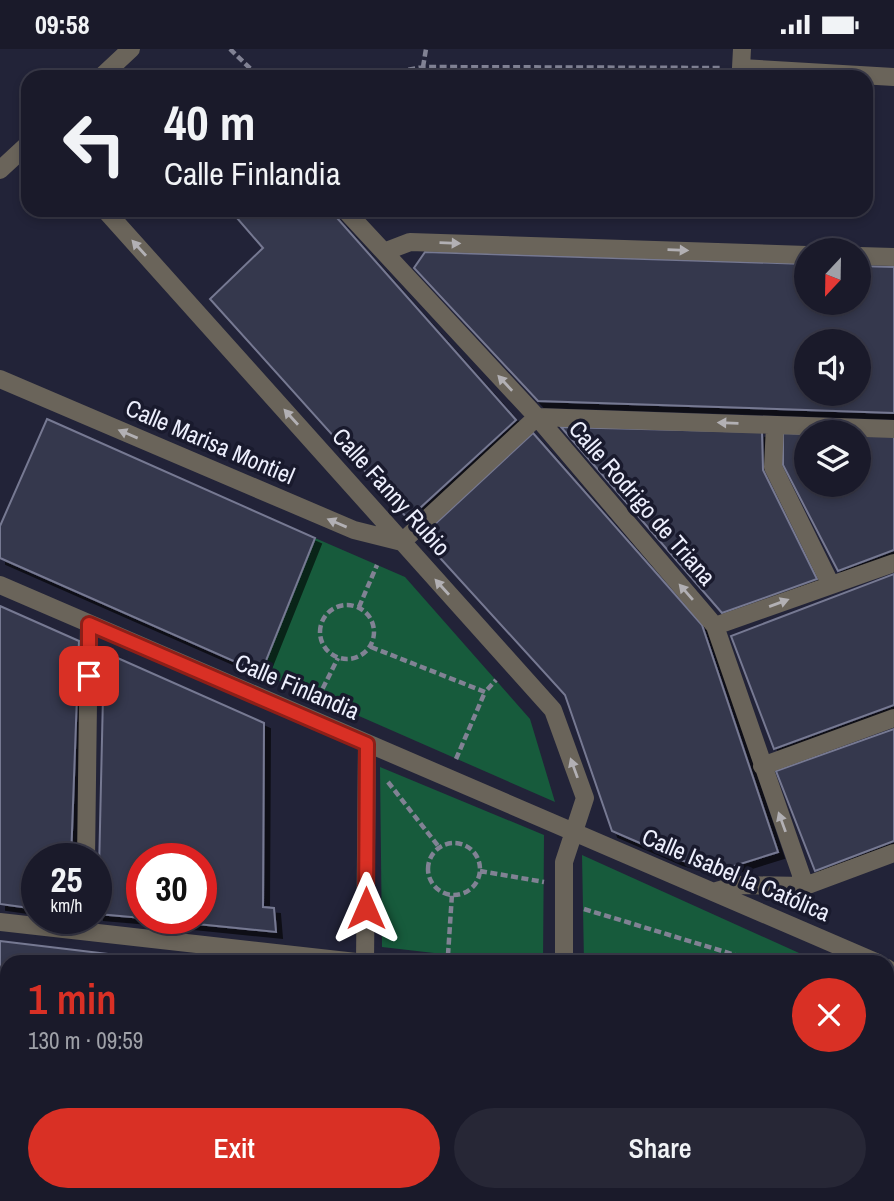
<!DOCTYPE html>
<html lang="en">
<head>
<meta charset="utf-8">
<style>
	body { margin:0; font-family:"Archivo Narrow",sans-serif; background:#272736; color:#f1f3f6; height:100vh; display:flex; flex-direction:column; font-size:26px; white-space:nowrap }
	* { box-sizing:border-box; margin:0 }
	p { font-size:23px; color:#9fa1a8 }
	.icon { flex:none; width:38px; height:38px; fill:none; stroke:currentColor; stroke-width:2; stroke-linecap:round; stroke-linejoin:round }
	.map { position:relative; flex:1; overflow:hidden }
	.drawer { position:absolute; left:0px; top:906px; width:894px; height:247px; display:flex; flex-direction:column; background:#1a1a2a; border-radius:21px 21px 0 0; box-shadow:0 4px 10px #0003,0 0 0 2px #383847 }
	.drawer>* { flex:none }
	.guide { position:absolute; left:21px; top:21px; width:852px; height:147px; border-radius:21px; box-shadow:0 4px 10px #0003,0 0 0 2px #383847; background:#1a1a2a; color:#f1f3f6; overflow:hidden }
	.needle { width:46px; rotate:202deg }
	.buttons { position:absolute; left:794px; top:189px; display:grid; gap:14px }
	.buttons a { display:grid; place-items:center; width:77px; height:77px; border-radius:50%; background:#1a1a2a; box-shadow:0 4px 10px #0003,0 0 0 2px #383847; font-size:35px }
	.speed { position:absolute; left:21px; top:794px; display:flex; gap:14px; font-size:35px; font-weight:700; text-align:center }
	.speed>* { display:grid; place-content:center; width:91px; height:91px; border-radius:50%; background:#1a1a2a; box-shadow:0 4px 10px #0003,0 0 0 2px #383847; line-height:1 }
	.speed small { font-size:18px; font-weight:400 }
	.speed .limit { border:10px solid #d22; background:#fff; color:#111 }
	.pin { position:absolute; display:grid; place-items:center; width:60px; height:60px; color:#fff; margin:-30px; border-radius:14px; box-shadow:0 4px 10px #0006 }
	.me { position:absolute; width:77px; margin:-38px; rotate:0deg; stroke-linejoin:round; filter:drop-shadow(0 0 5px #0008) }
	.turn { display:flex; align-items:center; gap:24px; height:147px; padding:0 28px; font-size:32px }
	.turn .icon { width:91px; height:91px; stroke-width:2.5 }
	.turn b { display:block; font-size:49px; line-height:60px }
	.round { display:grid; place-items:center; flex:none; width:74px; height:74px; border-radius:37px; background:#272736 }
	.headline { display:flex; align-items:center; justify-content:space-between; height:119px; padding:0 28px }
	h1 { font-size:42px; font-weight:600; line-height:52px; color:#d93025 }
	.cta { display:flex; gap:14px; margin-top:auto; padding:14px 28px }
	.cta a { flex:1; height:80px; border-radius:42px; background:#d93025; color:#fff; font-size:28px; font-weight:600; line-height:80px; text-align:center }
	.cta a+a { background:#272736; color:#f1f3f6 }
	.status { display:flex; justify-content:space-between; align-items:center; height:49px; padding:0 35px; background:#1a1a2a; direction:ltr }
	.status svg { height:19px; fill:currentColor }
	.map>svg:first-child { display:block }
	.green { fill:#175b3c }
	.building { fill:#36384e; stroke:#767992; stroke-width:2; fill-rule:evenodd; filter:url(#shadow) }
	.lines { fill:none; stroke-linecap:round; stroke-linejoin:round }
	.path { stroke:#818294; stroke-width:4.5; stroke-dasharray:7 3.5; stroke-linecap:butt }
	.minor { stroke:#6a645a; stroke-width:18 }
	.tertiary { stroke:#6a645a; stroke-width:18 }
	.oneway { fill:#b2b0b4 }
	.route-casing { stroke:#8d1f18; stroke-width:18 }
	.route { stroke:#d93025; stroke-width:12 }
	.labels { text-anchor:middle; stroke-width:7; stroke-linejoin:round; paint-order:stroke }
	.street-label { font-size:24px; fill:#edeffd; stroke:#191a2d }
</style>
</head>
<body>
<div class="status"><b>09:58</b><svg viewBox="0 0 49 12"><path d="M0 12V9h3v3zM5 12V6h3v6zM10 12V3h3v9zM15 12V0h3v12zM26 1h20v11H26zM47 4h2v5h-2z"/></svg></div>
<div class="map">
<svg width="894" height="1152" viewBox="0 0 894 1152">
	<defs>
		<filter id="shadow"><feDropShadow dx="6" dy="6" stdDeviation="0" flood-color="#0009"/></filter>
	</defs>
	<rect width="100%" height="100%" fill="#222338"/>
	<path class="green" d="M315,489L405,528L530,670L555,753L261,624Z
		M380,718L544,786L543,913H512L382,898Z
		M582,806L819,913H584Z"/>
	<path class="building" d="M230,161H330L516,371L408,470L210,250L263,199Z
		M425,203L807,215V254H859V217L894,218V364L538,352L414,219ZM807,292H859V345H807Z
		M47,370L315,489L261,624L0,509V477Z
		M561,378L762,383L763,421L817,530L722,564Z
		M533,384L702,576L778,803L718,822L677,810L612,782L565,646L421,488Z
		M783,384L807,385V436H859V386H894V501L838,522L783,416Z
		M894,525V656L774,700L731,587Z
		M0,557L79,592L71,810H37V860L0,855Z
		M104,603L264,674L263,858L274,859L276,883L148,870H201V810H142V869L98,865Z
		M894,680V792L815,822L776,722Z
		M0,892L183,914H7V1102H0Z
		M398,1146H538V1152H449Z"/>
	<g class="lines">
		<path class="path" d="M230,0L259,28
			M423,18L426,0
			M367,28L423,18L722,19
			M320 583a27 27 0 1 1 54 0a27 27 0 1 1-54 0Z
			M359,558L377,516
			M371,598L485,643L496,631
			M318,649L338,609
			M456,710L485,643
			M388,733L439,798
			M428 820a26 26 0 1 1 52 0a26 26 0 1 1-52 0Z
			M480,822L544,833
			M584,860L755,912
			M448,906L452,845"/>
		<path class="minor" d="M742,0L741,19L894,28
			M105,161L553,661L585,749L564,813V914
			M345,161L537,368L715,577L805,837
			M384,203L410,193L807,206
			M859,207L894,208
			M0,330L354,481L402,493L537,368L894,380
			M775,376L773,418L831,536
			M0,536L878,914
			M715,577L894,514
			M762,717L894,669
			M86,810L89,575
			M713,843L738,836L805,837L894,804
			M365,914L367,695
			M887,919L894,926
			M0,1120H7
			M230,1146L282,1152
			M171,1152V1146
			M561,1152L562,1146"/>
		<path class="tertiary" d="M101,28L131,0
			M0,121L28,95
			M0,873L365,914
			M887,974L894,975"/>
	</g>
	<defs><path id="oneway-solid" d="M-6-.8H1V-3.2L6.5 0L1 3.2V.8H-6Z" transform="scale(1.75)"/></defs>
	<g class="oneway">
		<use href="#oneway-solid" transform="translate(450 194) rotate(2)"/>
		<use href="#oneway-solid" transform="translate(139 199) rotate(-132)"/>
		<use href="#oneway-solid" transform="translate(678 201) rotate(2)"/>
		<use href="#oneway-solid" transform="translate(505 334) rotate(-133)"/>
		<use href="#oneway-solid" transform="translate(291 368) rotate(-132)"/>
		<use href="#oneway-solid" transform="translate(728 374) rotate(-178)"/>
		<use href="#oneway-solid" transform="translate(128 385) rotate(-157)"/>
		<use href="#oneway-solid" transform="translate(337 474) rotate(-157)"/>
		<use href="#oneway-solid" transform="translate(442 538) rotate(-132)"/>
		<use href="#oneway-solid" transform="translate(686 543) rotate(-131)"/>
		<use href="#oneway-solid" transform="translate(779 554) rotate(-20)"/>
		<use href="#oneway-solid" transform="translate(574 719) rotate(-110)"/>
		<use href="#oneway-solid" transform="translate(782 773) rotate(-110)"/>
	</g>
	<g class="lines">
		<g class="route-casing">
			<path id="route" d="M89,627V575L367,695L366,859"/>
		</g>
		<use href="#route" class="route"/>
	</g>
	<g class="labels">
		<g class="street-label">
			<text transform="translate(210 393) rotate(23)" y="8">Calle Marisa Montiel</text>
			<text transform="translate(391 443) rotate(48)" y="8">Calle Fanny Rubio</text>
			<text transform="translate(642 454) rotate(49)" y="8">Calle Rodrigo de Triana</text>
			<text transform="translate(297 638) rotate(23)" y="8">Calle Finlandia</text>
			<text transform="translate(736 826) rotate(23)" y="8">Calle Isabel la Católica</text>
		</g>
	</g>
</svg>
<div class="buttons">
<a><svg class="needle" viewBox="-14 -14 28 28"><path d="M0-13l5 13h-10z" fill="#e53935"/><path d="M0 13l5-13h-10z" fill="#9fa1a8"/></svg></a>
<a><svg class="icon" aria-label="sound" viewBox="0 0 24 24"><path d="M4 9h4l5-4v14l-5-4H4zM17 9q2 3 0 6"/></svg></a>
<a><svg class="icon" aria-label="layers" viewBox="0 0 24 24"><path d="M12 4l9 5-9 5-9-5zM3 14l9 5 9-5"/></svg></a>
</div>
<div class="speed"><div>25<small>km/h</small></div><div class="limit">30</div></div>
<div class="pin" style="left:89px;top:627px;background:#d93025"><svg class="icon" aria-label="arrive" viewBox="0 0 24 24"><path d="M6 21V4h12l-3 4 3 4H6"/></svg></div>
<svg class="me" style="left:366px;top:859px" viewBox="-20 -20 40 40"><path d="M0-17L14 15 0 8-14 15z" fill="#d93025" stroke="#fff" stroke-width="4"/></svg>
<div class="guide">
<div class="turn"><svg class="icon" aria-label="left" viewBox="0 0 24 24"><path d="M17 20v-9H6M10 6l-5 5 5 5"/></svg><div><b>40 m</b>Calle Finlandia</div></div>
</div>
<section class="drawer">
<div class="headline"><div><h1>1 min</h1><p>130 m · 09:59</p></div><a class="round" style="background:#d93025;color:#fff"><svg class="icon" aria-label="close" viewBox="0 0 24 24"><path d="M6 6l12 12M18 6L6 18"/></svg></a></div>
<div class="cta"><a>Exit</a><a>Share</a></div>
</section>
</div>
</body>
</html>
